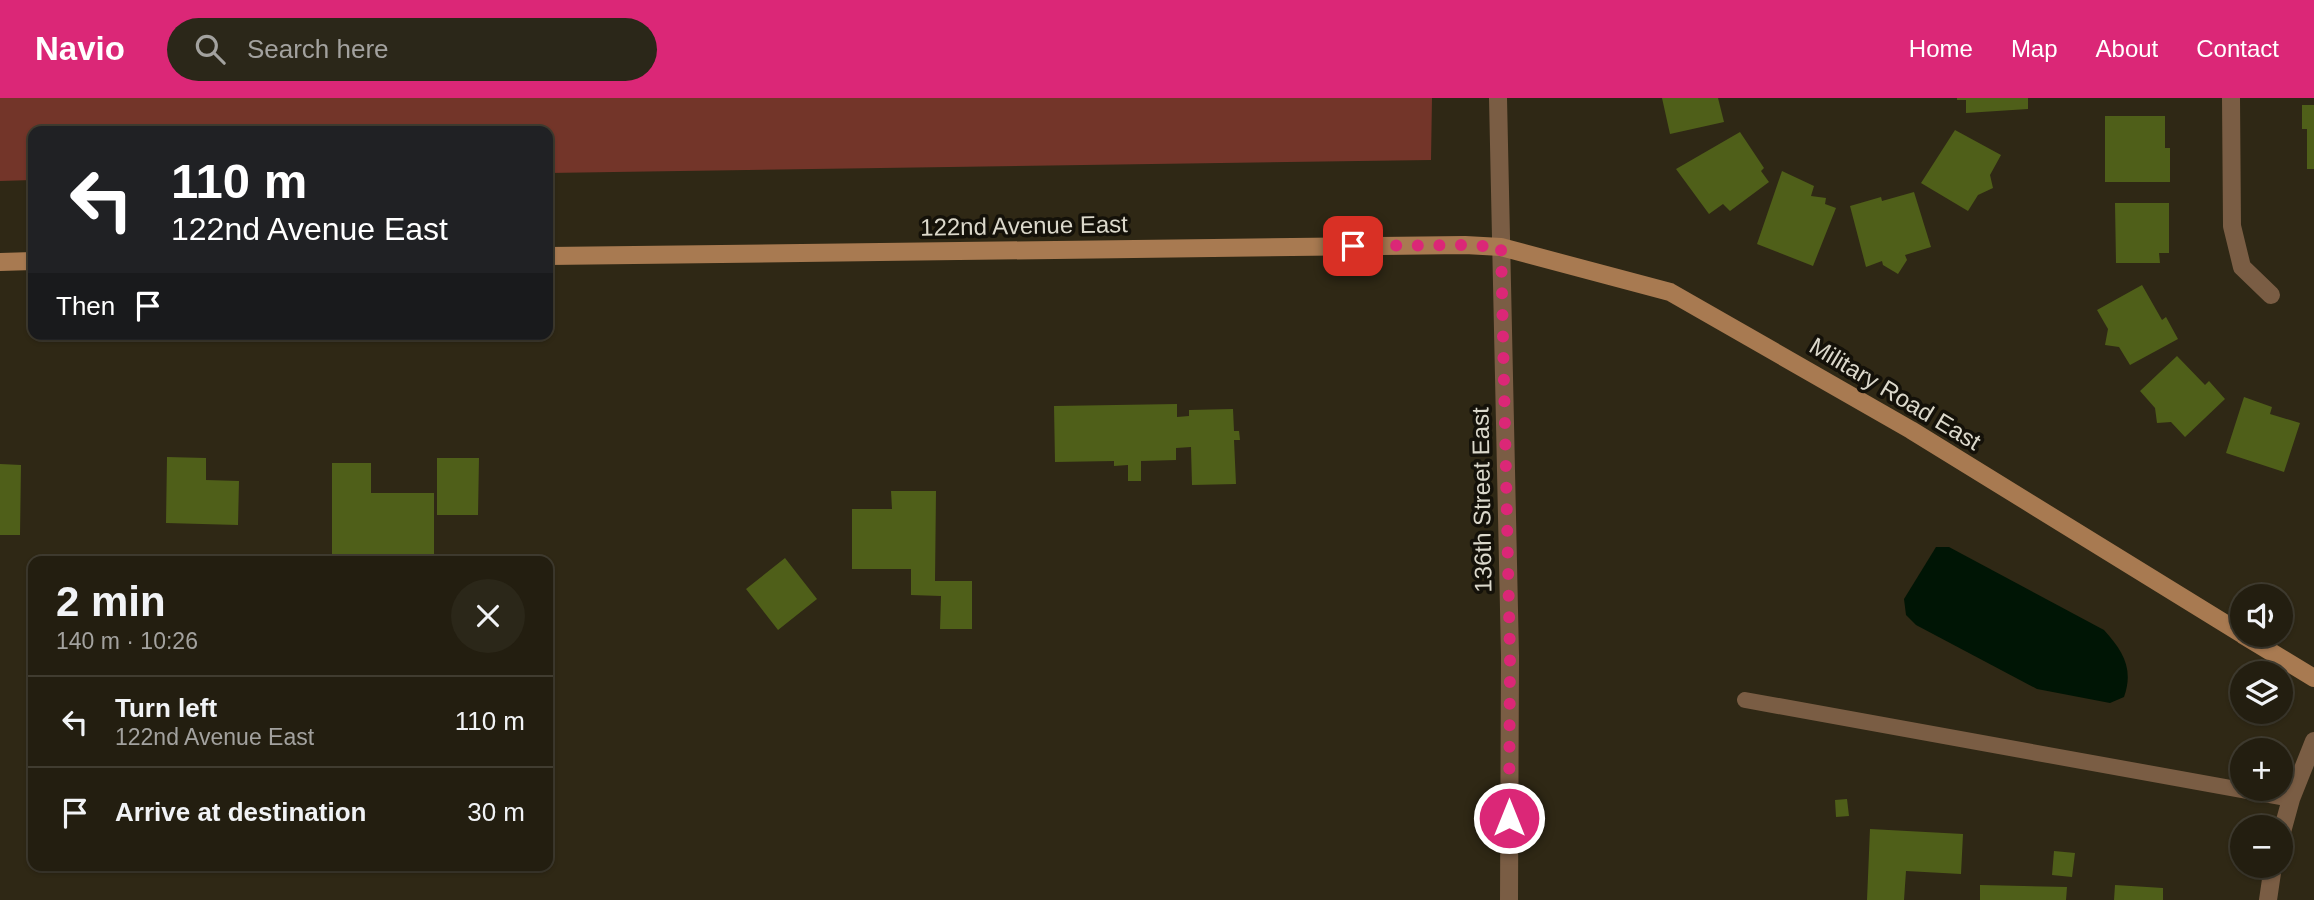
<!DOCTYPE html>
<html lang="en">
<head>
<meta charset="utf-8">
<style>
	body { margin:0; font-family:Arial,sans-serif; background:#2b2719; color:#f1f3f6; height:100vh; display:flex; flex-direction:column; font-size:26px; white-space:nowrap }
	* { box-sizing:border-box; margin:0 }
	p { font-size:23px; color:#a3a29f }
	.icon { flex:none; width:38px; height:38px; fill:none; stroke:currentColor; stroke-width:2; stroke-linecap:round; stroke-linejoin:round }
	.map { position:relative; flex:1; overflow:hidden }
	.sheet { position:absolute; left:28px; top:458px; width:525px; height:315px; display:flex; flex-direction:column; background:#231e10; border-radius:14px; box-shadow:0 2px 5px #0004,0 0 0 2px #403c30 }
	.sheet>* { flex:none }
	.guide { position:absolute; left:28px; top:28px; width:525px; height:214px; border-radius:14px; box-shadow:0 2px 5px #0004,0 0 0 2px #403c30; background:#202124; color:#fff; overflow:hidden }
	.buttons { position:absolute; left:2230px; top:486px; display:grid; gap:14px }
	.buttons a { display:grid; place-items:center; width:63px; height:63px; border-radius:50%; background:#231e10; box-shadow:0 2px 5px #0004,0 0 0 2px #403c30; font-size:35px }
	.pin { position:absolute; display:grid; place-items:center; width:60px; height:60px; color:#fff; margin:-30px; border-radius:14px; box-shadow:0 4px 10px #0006 }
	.me { position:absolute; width:77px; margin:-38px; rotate:0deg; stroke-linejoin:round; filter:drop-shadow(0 0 5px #0008) }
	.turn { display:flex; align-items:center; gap:24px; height:147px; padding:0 28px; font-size:32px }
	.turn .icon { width:91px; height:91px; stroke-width:2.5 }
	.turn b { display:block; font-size:49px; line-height:60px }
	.then { display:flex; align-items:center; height:66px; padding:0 28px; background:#0003; gap:14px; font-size:26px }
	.round { display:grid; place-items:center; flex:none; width:74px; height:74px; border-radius:37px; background:#2b2719 }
	.overview { display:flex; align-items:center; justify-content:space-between; height:119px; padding:0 28px }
	h1 { font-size:42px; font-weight:800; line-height:52px }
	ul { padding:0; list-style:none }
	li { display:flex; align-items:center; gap:21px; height:91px; padding:0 28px; border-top:2px solid #403c30 }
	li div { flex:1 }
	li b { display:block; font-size:26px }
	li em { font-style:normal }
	header { display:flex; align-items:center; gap:42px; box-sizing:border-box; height:98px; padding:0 35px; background:#db2777; color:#fff }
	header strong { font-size:33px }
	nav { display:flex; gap:38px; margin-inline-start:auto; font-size:24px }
	.search { width:490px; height:63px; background:#2b2719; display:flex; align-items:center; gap:18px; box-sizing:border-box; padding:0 24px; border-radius:38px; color:#a3a29f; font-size:26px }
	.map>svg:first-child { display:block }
	.green { fill:#733529 }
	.water { fill:#001505 }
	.building { fill:#4f5f19 }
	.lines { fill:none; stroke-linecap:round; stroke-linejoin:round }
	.service { stroke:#7a5d44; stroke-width:16 }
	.minor { stroke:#7a5d44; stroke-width:18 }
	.tertiary { stroke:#7a5d44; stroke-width:18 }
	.secondary { stroke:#a87a51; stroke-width:18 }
	.route { stroke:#db2777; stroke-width:12; stroke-dasharray:0 21.6 }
	.labels { text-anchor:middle; stroke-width:7; stroke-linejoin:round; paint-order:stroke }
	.street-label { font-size:24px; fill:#dbd8cb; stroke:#141109 }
</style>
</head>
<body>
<header>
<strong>Navio</strong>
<div class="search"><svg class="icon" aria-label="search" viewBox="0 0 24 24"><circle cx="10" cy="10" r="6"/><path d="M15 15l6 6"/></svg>Search here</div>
<nav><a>Home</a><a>Map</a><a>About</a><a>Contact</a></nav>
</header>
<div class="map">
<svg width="2314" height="802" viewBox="0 0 2314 802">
	<rect width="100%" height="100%" fill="#2f2815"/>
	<path class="green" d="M0,0H1432L1431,62L548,75V33H33V82L0,83Z"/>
	<path class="water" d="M1936,449H1949L2104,532C2123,553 2134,571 2124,599L2110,605L2037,591L1916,527L1906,517L1904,501Z"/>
	<path class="building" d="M1662,0H1718L1724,24L1670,36Z
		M1957,0H2028V11L1966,15V2H1957Z
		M2302,7H2314V71H2307V31H2302Z
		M2105,18H2165V50H2170V84H2105Z
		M1955,32L2001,57L1990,77L1993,90L1978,97L1968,113L1921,85Z
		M1740,34L1764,70L1761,73L1769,84L1730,113L1723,106L1709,116L1676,71Z
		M1782,73L1814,88L1811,98L1826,100L1825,106L1836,110L1813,168L1757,146Z
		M1914,94L1931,149L1905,157L1907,162L1898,176L1883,167L1882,163L1866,169L1850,108L1881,99L1882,103Z
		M2115,105H2169V155H2159L2160,165H2116Z
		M2142,187L2162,222L2166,219L2178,241L2130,267L2119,249L2105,247L2108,231L2097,212Z
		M2177,258L2205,287L2209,283L2225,301L2185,339L2171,324L2157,325L2155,310L2140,293Z
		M2244,299L2272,309L2270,316L2300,325L2284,374L2226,355Z
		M1177,306V319L1189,318V312L1233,311L1234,333H1239L1240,342H1234L1236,386L1192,387L1191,349L1176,350V362L1141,363V383H1128V367L1114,368V363L1055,364L1054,308Z
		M167,359L206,360V382L239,383L238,427L166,425Z
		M437,360H479L478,417H437Z
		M332,365H371V395H434V464H332Z
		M0,366L21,367L20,437H0Z
		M891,393H936L935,483H972V531H940L941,498L911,497V471H852V411H892Z
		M785,460L817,501L778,532L746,491Z
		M1847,701L1849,718L1836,719L1835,702Z
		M1870,731L1963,736L1961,776L1906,773L1904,802H1867Z
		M2054,753L2075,755L2072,779L2052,777Z
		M1980,787L2067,789L2066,802H1980Z
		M2115,787L2163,790V802H2114Z"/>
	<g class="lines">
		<path class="service" d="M1745,602L2291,701"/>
		<path class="minor" d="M2231,0L2232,128L2242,169L2271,197
			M2280,741L2291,701L2314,643
			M2268,802L2273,768"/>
		<path class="tertiary" d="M1498,0L1510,558L1509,802"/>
		<path class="secondary" d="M548,158L1465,147L1501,149L1670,194L1911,332L2242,536
			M0,164L33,163
			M2243,537L2314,580"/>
	</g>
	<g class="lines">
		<path class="route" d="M1353,148L1465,147L1501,149L1510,558L1509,720"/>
	</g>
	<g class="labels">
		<g class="street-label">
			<text transform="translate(1024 128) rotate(-1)" y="8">122nd Avenue East</text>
			<text transform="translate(1895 296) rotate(31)" y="8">Military Road East</text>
			<text transform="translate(1482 402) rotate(-91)" y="8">136th Street East</text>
		</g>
	</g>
</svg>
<div class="buttons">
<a><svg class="icon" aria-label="sound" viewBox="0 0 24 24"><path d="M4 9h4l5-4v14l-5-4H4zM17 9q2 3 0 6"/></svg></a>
<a><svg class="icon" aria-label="layers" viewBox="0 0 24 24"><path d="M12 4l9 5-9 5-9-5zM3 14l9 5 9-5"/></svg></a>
<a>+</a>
<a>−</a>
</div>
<div class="pin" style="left:1353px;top:148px;background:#d93025"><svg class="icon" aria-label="arrive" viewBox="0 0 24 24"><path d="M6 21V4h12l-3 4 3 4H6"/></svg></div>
<svg class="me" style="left:1509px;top:720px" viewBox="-20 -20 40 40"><circle r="17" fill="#db2777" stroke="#fff" stroke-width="3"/><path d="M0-11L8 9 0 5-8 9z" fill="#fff"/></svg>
<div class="guide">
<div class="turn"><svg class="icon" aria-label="left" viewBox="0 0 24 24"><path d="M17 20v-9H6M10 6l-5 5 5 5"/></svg><div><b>110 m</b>122nd Avenue East</div></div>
<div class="then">Then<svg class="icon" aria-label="arrive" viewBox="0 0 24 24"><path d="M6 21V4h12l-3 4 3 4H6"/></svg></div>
</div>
<section class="sheet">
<div class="overview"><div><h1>2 min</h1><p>140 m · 10:26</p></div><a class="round"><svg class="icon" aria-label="close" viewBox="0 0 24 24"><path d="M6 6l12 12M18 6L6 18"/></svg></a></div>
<ul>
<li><svg class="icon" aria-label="left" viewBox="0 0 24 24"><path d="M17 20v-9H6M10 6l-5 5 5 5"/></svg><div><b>Turn left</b><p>122nd Avenue East</p></div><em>110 m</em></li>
<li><svg class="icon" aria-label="arrive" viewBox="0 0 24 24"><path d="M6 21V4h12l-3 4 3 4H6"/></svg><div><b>Arrive at destination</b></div><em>30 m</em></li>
</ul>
</section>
</div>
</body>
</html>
